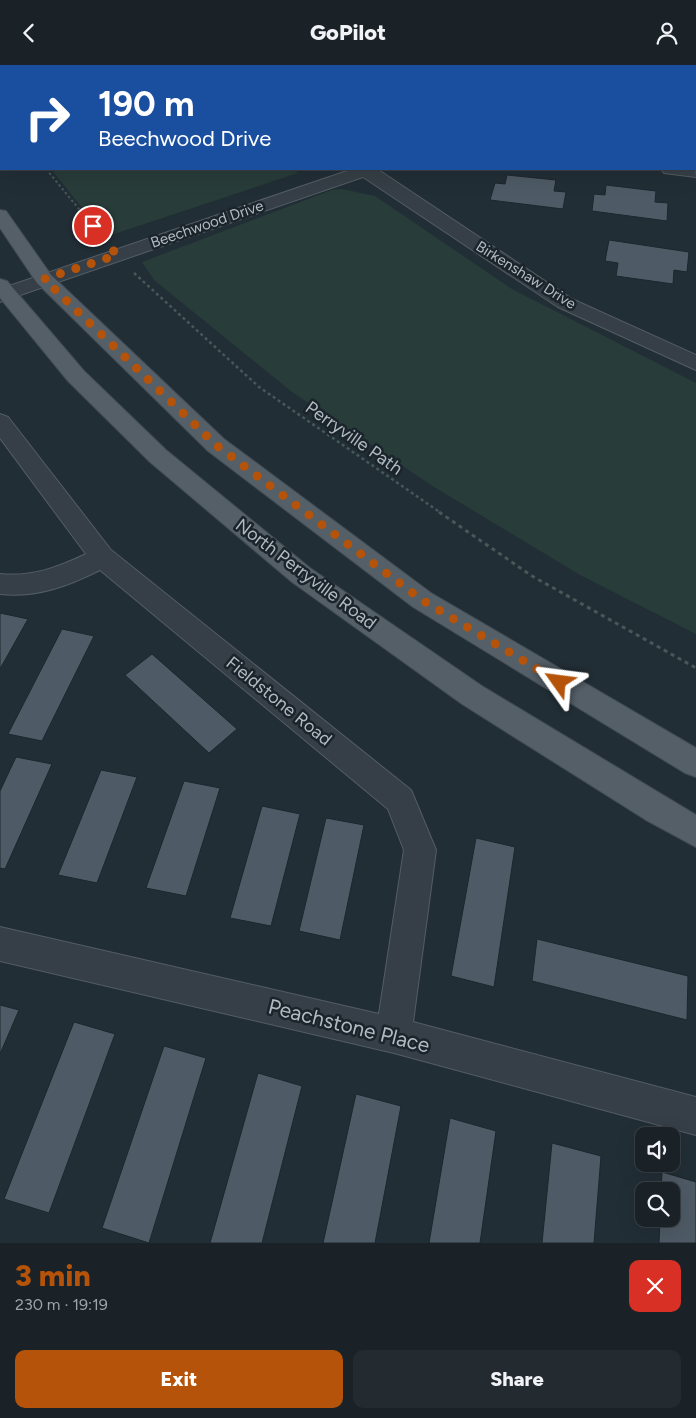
<!DOCTYPE html>
<html lang="en">
<head>
<meta charset="utf-8">
<style>
	body { margin:0; font-family:Figtree,sans-serif; background:#232a30; color:#f1f3f6; height:100vh; display:flex; flex-direction:column; font-size:19px; white-space:nowrap }
	* { box-sizing:border-box; margin:0 }
	p { font-size:16px; color:#9fa4a8 }
	.icon { flex:none; width:28px; height:28px; fill:none; stroke:currentColor; stroke-width:2; stroke-linecap:round; stroke-linejoin:round }
	.map { position:relative; height:1178px; overflow:hidden }
	.details { display:flex; flex-direction:column; background:#1a2228; flex:1 }
	.details>* { flex:none }
	.banner { position:absolute; left:0px; top:0px; width:696px; height:105px; box-shadow:0 5px 20px #0002,0 0 0 1px #383f45; background:#1a4fa0; color:#fff; overflow:hidden }
	.controls { position:absolute; left:635px; top:1062px; display:grid; gap:10px }
	.controls a { display:grid; place-items:center; width:45px; height:45px; border-radius:10px; background:#1a2228; box-shadow:0 5px 20px #0002,0 0 0 1px #383f45; font-size:25px }
	.pin { position:absolute; display:grid; place-items:center; width:42px; height:42px; color:#fff; margin:-21px; border:2px solid #fff; border-radius:50%; box-shadow:0 1px 5px #0007 }
	.me { position:absolute; width:55px; margin:-28px; rotate:301deg; stroke-linejoin:round; filter:drop-shadow(0 0 4px #0008) }
	.turn { display:flex; align-items:center; gap:18px; height:105px; padding:0 15px; font-size:22px }
	.turn .icon { width:65px; height:65px; stroke-width:2.5 }
	.turn b { display:block; font-size:35px; line-height:42px }
	.round { display:grid; place-items:center; flex:none; width:52px; height:52px; border-radius:10px; background:#232a30 }
	.headline { display:flex; align-items:center; justify-content:space-between; height:85px; padding:0 15px }
	h1 { font-size:30px; font-weight:800; line-height:38px; color:#b45309 }
	.action { display:flex; gap:10px; margin-top:auto; padding:10px 15px }
	.action a { flex:1; height:58px; border-radius:10px; background:#b45309; color:#fff; font-size:20px; font-weight:800; line-height:58px; text-align:center }
	.action a+a { background:#232a30; color:#f1f3f6 }
	header { display:flex; justify-content:space-between; align-items:center; height:65px; padding:0 15px; background:#1a2228; font-size:22px; font-weight:800 }
	.map>svg:first-child { display:block }
	.green { fill:#283c39 }
	.building { fill:#4e5a65; stroke:#1d262d }
	.lines { fill:none; stroke-linecap:round; stroke-linejoin:round }
	.minor-casing { stroke:#535d64; stroke-width:2 }
	.major-casing { stroke:#424b53; stroke-width:2 }
	.path-far2 { stroke:#465857; stroke-width:2; stroke-dasharray:2.5 2.5; stroke-linecap:butt }
	.path-far1 { stroke:#465857; stroke-width:2.5; stroke-dasharray:3 3; stroke-linecap:butt }
	.path { stroke:#465857; stroke-width:3; stroke-dasharray:4 4; stroke-linecap:butt }
	.minor { fill:#363f47; fill-rule:evenodd }
	.major { fill:#545f67; fill-rule:evenodd }
	.route { stroke:#b45309; stroke-width:9; stroke-dasharray:0 16.2 }
	.labels { text-anchor:middle; stroke-width:5; stroke-linejoin:round; paint-order:stroke }
	.far-street-label { font-size:15px; fill:#b0bac3; stroke:#1b242b }
	.street-label { font-size:18px; fill:#b0bac3; stroke:#1b242b }
	.near-street-label { font-size:21px; fill:#b0bac3; stroke:#1b242b }
</style>
</head>
<body>
<header><svg class="icon" aria-label="back" viewBox="0 0 24 24"><path d="M15 5l-7 7 7 7"/></svg>GoPilot<svg class="icon" aria-label="person" viewBox="0 0 24 24"><circle cx="12" cy="8" r="4"/><path d="M4 21q1-7 8-7t8 7"/></svg></header>
<div class="map">
<svg width="696" height="1178" viewBox="0 0 696 1178">
	<rect width="100%" height="100%" fill="#222e36"/>
	<path class="green" d="M51,104H293L298,108L105,172Z
		M342,124L375,131L512,224L696,318V569L580,510L434,422L292,327L154,215L142,197L332,125Z"/>
	<path class="building" d="M217,0H276L278,1H219Z
		M546,0H611L610,1Z
		M507,110L556,115L554,126L566,127L563,144L490,135L495,118L505,119Z
		M606,120L656,126L655,137L668,138L667,156L592,146L594,129L605,130Z
		M609,175L689,187L687,207L674,205L673,219L616,211L618,198L605,196Z
		M0,548L28,554L0,604Z
		M62,564L94,571L42,676L8,669Z
		M152,589L237,664L209,688L125,610Z
		M16,692L52,699L5,804L0,803V726Z
		M101,705L137,712L97,818L58,810Z
		M184,716L220,723L186,831L146,823Z
		M262,741L300,749L271,861L230,853Z
		M326,753L364,760L340,875L299,866Z
		M476,773L515,782L494,922L451,911Z
		M537,874L688,911L687,955L532,916Z
		M0,940L19,945L0,989Z
		M74,957L115,969L49,1148L4,1134Z
		M164,981L206,993L149,1178L102,1163Z
		M258,1008L302,1021L262,1178H210Z
		M356,1029L401,1041L375,1178H323Z
		M450,1053L496,1066L480,1178H429Z
		M552,1078L601,1091L594,1178H542Z
		M662,1107L696,1117V1178H659L660,1154H671V1126H661Z"/>
	<g class="lines">
		<g class="minor-casing">
			<path id="minor" d="M293,0H309L310,1H293Z
				M381,0H406L407,1H381Z
				M695,29H696V39H695Z
				M695,102L696,112L664,108L661,104H695Z
				M353,104H377L572,234L696,290V305L558,242L363,112L0,237V224Z
				M0,349L8,352L111,485L411,725L436,785L413,957L696,1032V1070L394,988L0,896V862L379,949L404,785L388,744L100,505C68,521 37,533 0,529V509C32,512 57,503 86,489L0,373Z"/>
		</g>
		<g class="major-casing">
			<path id="major" d="M0,145L6,146L51,210L224,374L431,528L696,683V712L685,708L413,542L208,386L37,218L0,163Z
				M0,214L7,216L84,306L166,385L310,503L482,621L696,750V782L646,755L462,639L292,517L150,397L68,316L0,233Z"/>
		</g>
		<path class="path-far2" d="M0,19L1,21
			M46,104L102,172"/>
		<path class="path-far1" d="M134,208L259,322L441,448"/>
		<path class="path" d="M439,447L532,511L696,603"/>
		<use href="#minor" class="minor"/>
		<use href="#major" class="major"/>
	</g>
	<g class="lines">
		<path class="route" d="M93,161L117,190L44,214L216,380L422,535L559,617"/>
	</g>
	<g class="labels">
		<g class="far-street-label">
			<text transform="translate(207 159) rotate(-19)" y="5">Beechwood Drive</text>
			<text transform="translate(526 210) rotate(32)" y="5">Birkenshaw Drive</text>
		</g>
		<g class="street-label">
			<text transform="translate(354 373) rotate(35)" y="6">Perryville Path</text>
			<text transform="translate(306 509) rotate(37)" y="6">North Perryville Road</text>
			<text transform="translate(279 636) rotate(39)" y="6">Fieldstone Road</text>
		</g>
		<g class="near-street-label">
			<text transform="translate(349 961) rotate(14)" y="7">Peachstone Place</text>
		</g>
	</g>
</svg>
<div class="controls">
<a><svg class="icon" aria-label="sound" viewBox="0 0 24 24"><path d="M4 9h4l5-4v14l-5-4H4zM17 9q2 3 0 6"/></svg></a>
<a><svg class="icon" aria-label="search" viewBox="0 0 24 24"><circle cx="10" cy="10" r="6"/><path d="M15 15l6 6"/></svg></a>
</div>
<div class="pin" style="left:93px;top:161px;background:#d93025"><svg class="icon" aria-label="arrive" viewBox="0 0 24 24"><path d="M6 21V4h12l-3 4 3 4H6"/></svg></div>
<svg class="me" style="left:559px;top:617px" viewBox="-20 -20 40 40"><path d="M0-17L14 15 0 8-14 15z" fill="#b45309" stroke="#fff" stroke-width="4"/></svg>
<div class="banner">
<div class="turn"><svg class="icon" aria-label="right" viewBox="0 0 24 24"><path d="M7 20v-9h11M14 6l5 5-5 5"/></svg><div><b>190 m</b>Beechwood Drive</div></div>
</div>
</div>
<section class="details">
<div class="headline"><div><h1>3 min</h1><p>230 m · 19:19</p></div><a class="round" style="background:#d93025;color:#fff"><svg class="icon" aria-label="close" viewBox="0 0 24 24"><path d="M6 6l12 12M18 6L6 18"/></svg></a></div>
<div class="action"><a>Exit</a><a>Share</a></div>
</section>
</body>
</html>
